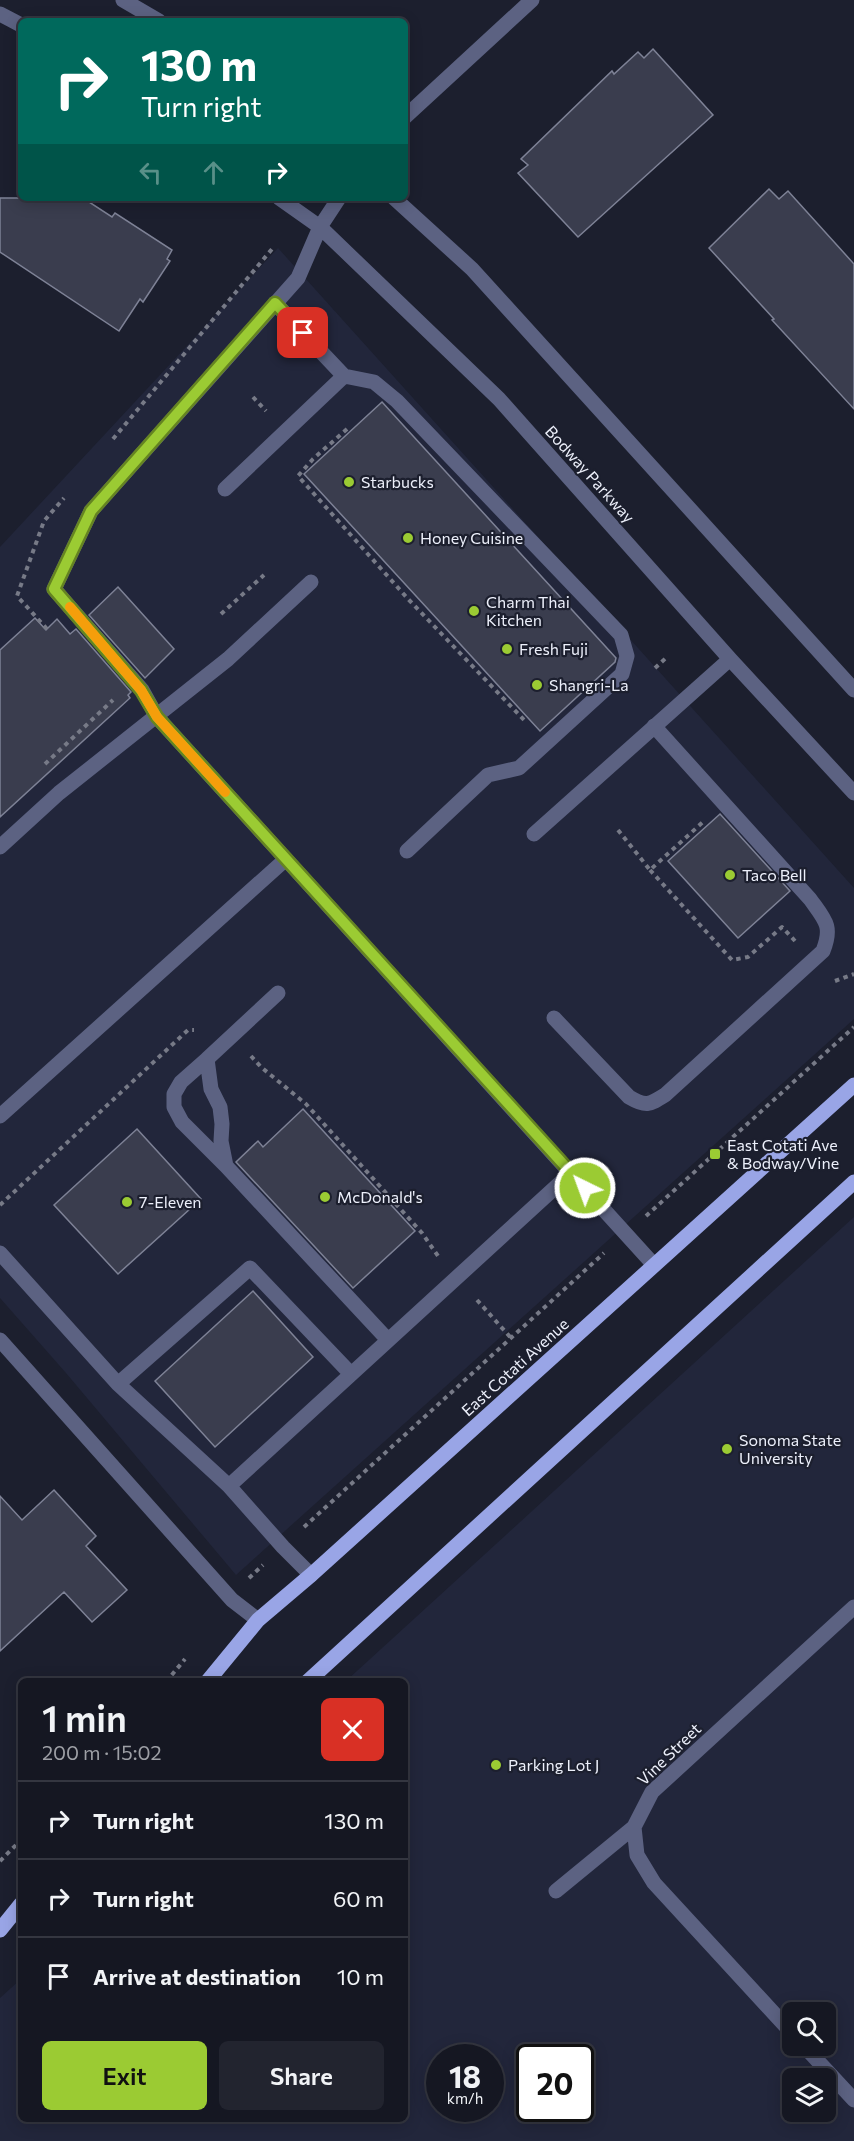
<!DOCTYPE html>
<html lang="en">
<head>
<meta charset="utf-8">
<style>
	body { margin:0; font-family:Commissioner,sans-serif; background:#22242f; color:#f1f3f6; height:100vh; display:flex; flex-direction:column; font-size:22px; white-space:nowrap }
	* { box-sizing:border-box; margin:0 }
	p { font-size:20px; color:#9d9fa5 }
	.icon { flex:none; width:33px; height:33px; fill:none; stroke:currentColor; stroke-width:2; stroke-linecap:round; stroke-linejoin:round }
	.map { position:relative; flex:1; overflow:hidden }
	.drawer { position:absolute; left:18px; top:1678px; width:390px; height:444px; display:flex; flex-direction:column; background:#151722; border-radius:9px; box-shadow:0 3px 15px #0003,0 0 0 2px #343640 }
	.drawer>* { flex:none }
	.hud { position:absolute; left:18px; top:18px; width:390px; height:183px; border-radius:9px; box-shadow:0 3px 15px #0003,0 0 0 2px #343640; background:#00695c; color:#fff; overflow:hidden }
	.controls { position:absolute; left:782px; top:2002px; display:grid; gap:12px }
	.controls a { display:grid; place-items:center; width:54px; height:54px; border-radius:9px; background:#151722; box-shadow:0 3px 15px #0003,0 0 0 2px #343640; font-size:30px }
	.speed { position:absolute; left:426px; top:2044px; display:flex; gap:12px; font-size:30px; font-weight:700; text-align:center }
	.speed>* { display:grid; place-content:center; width:78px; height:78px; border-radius:50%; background:#151722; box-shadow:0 3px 15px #0003,0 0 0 2px #343640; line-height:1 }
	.speed small { font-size:15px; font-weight:400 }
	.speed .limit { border:3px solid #111; border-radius:9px; background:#fff; color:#111 }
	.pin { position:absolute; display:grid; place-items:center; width:51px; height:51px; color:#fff; margin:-26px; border-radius:12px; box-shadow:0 3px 9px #0006 }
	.me { position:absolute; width:66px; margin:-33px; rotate:318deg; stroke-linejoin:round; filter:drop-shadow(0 0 4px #0008) }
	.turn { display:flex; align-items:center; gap:21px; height:126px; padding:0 24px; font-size:27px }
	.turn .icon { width:78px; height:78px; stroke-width:2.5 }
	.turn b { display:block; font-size:42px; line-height:51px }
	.lanes { display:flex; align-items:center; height:57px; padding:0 24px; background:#0003; justify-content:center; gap:30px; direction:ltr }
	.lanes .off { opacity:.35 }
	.round { display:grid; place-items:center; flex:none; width:63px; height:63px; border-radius:9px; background:#22242f }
	.overview { display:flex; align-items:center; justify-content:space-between; height:102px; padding:0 24px }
	h1 { font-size:36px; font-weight:600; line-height:45px }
	.primary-button { display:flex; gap:12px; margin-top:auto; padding:12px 24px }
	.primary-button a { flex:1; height:69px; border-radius:9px; background:#9bcb33; color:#111; font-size:24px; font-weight:600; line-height:69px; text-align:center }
	.primary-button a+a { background:#22242f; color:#f1f3f6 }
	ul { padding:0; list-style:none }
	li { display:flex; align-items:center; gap:18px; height:78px; padding:0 24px; border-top:2px solid #343640 }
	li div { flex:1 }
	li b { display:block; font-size:22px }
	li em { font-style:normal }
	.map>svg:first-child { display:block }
	.built { fill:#22263b; fill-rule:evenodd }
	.building { fill:#3a3d4e; stroke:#7e8296; stroke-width:1.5 }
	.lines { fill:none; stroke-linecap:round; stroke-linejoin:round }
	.path { stroke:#777a87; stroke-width:4; stroke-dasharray:4.5 4.5; stroke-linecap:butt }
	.minor { stroke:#5c6282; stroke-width:15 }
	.major { stroke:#99a5e6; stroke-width:15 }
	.route-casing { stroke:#658421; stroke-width:15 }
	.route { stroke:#9bcb33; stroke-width:10 }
	.slow { stroke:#f59e0b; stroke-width:10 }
	.poi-dot { fill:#9bcb33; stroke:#1c1f2e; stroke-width:2 }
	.labels { text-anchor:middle; stroke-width:4.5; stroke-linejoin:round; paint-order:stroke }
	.street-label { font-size:16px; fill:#edf0fb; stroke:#1c1f2e }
	.poi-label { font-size:16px; fill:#edf0fb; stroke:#1c1f2e; text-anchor:start }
</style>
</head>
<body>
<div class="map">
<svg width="854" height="2141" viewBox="0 0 854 2141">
	<rect width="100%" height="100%" fill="#1c1f2e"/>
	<path class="built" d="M278,248L854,888V1019L236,1575L66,1373L0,1298V547Z
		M854,1217V2141H0V1998L21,1979V2120H405V1682L346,1681ZM792,2013H825V2046H792ZM440,2058H490V2109H440ZM530,2058H580V2109H530ZM792,2079H825V2112H792Z"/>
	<path class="building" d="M653,49L713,115L578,237L518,173L528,165L521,159L612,71L614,74L638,52L644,58Z
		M769,189L779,199L788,191L854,264V409L772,320L774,319L709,248Z
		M0,198H83L112,217L115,213L172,250L167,259L170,261L143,302L140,299L119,331L0,252Z
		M382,402L616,658L615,662L540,731L304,474Z
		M118,587L174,649L145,678L89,615Z
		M35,618L46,630L57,619L70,634L76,629L131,692L128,695L130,698L0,817V650Z
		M720,814L790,891L738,938L668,861Z
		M303,1109L415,1231L353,1288L236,1162L258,1141L263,1147Z
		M137,1129L201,1199L118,1274L54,1205Z
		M253,1291L313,1357L215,1447L155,1381Z
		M54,1490L96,1536L86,1546L127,1590L92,1622L64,1592L0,1651V1496L22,1520Z"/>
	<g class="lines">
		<path class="path" d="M253,397L266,411
			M347,429L313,459L298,476L409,600L527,723
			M113,439L272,249
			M221,614L264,575
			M47,629L17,596L44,521L64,498
			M655,668L667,657
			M45,764L113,700
			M618,830L650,870L703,822
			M650,870L732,960L748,957L782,927L795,941
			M835,981L854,974
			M251,1056L261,1067L306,1104L422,1233L438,1256
			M0,1205L188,1030H194
			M646,1216L854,1027
			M477,1300L511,1338
			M304,1527L604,1253
			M249,1578L263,1565
			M166,1682L185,1659
			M0,1861L21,1840"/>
		<path class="minor" d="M123,0L159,21
			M0,14L21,25
			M405,117L532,0
			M279,198L320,227L499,399L730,659L854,793
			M339,198L320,227L298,278L91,511L54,589L142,690L157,717L654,1265
			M394,198L472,269L854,690
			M344,376L374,382L397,401L621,635L627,656L622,674L519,768L488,775L407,851
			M225,489L344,376L275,303
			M534,834L730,659
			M0,847L59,793L228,659L311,582
			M278,993L207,1059L211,1089L220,1107L222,1124L221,1141L226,1166L388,1340
			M554,1018L629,1097C646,1107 649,1105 665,1095L823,951C833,926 825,920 810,899L654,726
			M207,1059L181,1082L174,1094V1107L182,1122L226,1166
			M0,1116L286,859
			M0,1253L118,1384L229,1486L283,1547L311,1575
			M0,1340L232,1600L258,1620
			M118,1384L250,1268L351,1374
			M229,1486L571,1173
			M556,1891L634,1827
			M792,2033L654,1883L637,1855L634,1827L652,1792L854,1607
			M804,2046L854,2100"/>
		<path class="major" d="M207,1682L258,1620L311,1575L854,1085
			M307,1682L854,1182
			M0,1930L21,1904"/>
	</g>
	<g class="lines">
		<g class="route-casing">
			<path id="route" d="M303,333L275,303L91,511L54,589L141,690L157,717L585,1188"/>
		</g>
		<use href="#route" class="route"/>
		<path class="slow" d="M70,607L141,690L157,717L225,792"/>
	</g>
	<g class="poi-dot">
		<circle cx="349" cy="482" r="6"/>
		<circle cx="408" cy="538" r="6"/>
		<circle cx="474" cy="611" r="6"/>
		<circle cx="507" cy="649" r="6"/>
		<circle cx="537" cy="685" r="6"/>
		<circle cx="730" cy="875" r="6"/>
		<rect x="709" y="1148" width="12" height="12" rx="3"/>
		<circle cx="325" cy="1197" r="6"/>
		<circle cx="127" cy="1202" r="6"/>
		<circle cx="727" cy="1449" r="6"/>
		<circle cx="496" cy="1765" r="6"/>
	</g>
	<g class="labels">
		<g class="street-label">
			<text transform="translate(590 474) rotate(48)" y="6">Bodway Parkway</text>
			<text transform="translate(515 1367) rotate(-42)" y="6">East Cotati Avenue</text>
			<text transform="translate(669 1754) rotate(-44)" y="6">Vine Street</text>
		</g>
		<g class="poi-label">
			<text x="361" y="488">Starbucks</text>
			<text x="420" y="544">Honey Cuisine</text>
			<text x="486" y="608">Charm Thai<tspan x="486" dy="18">Kitchen</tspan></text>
			<text x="519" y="655">Fresh Fuji</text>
			<text x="549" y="691">Shangri-La</text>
			<text x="742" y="881">Taco Bell</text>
			<text x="727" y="1151">East Cotati Ave<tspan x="727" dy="18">&amp; Bodway/Vine</tspan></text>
			<text x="337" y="1203">McDonald's</text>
			<text x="139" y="1208">7-Eleven</text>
			<text x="739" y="1446">Sonoma State<tspan x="739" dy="18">University</tspan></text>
			<text x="508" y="1771">Parking Lot J</text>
		</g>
	</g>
</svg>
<div class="controls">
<a><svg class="icon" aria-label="search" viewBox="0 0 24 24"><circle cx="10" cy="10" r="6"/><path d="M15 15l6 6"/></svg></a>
<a><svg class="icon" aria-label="layers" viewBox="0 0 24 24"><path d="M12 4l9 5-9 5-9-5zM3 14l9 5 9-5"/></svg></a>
</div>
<div class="speed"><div>18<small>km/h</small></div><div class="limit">20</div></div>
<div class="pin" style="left:303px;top:333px;background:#d93025"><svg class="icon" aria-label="arrive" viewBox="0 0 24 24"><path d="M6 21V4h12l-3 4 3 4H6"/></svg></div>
<svg class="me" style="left:585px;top:1188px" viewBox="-20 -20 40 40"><circle r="17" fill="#9bcb33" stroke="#fff" stroke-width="3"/><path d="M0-11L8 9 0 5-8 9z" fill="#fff"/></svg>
<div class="hud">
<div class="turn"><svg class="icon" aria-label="right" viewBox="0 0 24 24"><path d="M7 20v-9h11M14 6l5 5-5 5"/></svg><div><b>130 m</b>Turn right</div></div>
<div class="lanes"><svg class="icon off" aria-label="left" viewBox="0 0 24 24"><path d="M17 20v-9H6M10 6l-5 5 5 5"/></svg><svg class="icon off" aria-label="ahead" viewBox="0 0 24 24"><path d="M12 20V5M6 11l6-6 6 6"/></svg><svg class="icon" aria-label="right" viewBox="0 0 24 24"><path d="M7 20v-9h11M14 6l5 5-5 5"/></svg></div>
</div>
<section class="drawer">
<div class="overview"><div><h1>1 min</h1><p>200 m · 15:02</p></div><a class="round" style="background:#d93025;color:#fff"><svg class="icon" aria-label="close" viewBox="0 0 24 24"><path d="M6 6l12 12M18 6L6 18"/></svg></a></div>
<ul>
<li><svg class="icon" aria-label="right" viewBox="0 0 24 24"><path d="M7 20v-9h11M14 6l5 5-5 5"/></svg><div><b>Turn right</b></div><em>130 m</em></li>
<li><svg class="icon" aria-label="right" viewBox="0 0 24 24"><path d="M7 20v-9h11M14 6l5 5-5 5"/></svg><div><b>Turn right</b></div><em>60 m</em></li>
<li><svg class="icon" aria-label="arrive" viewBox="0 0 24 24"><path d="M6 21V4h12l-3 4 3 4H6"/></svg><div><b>Arrive at destination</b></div><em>10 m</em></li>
</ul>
<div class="primary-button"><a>Exit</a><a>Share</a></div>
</section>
</div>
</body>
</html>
